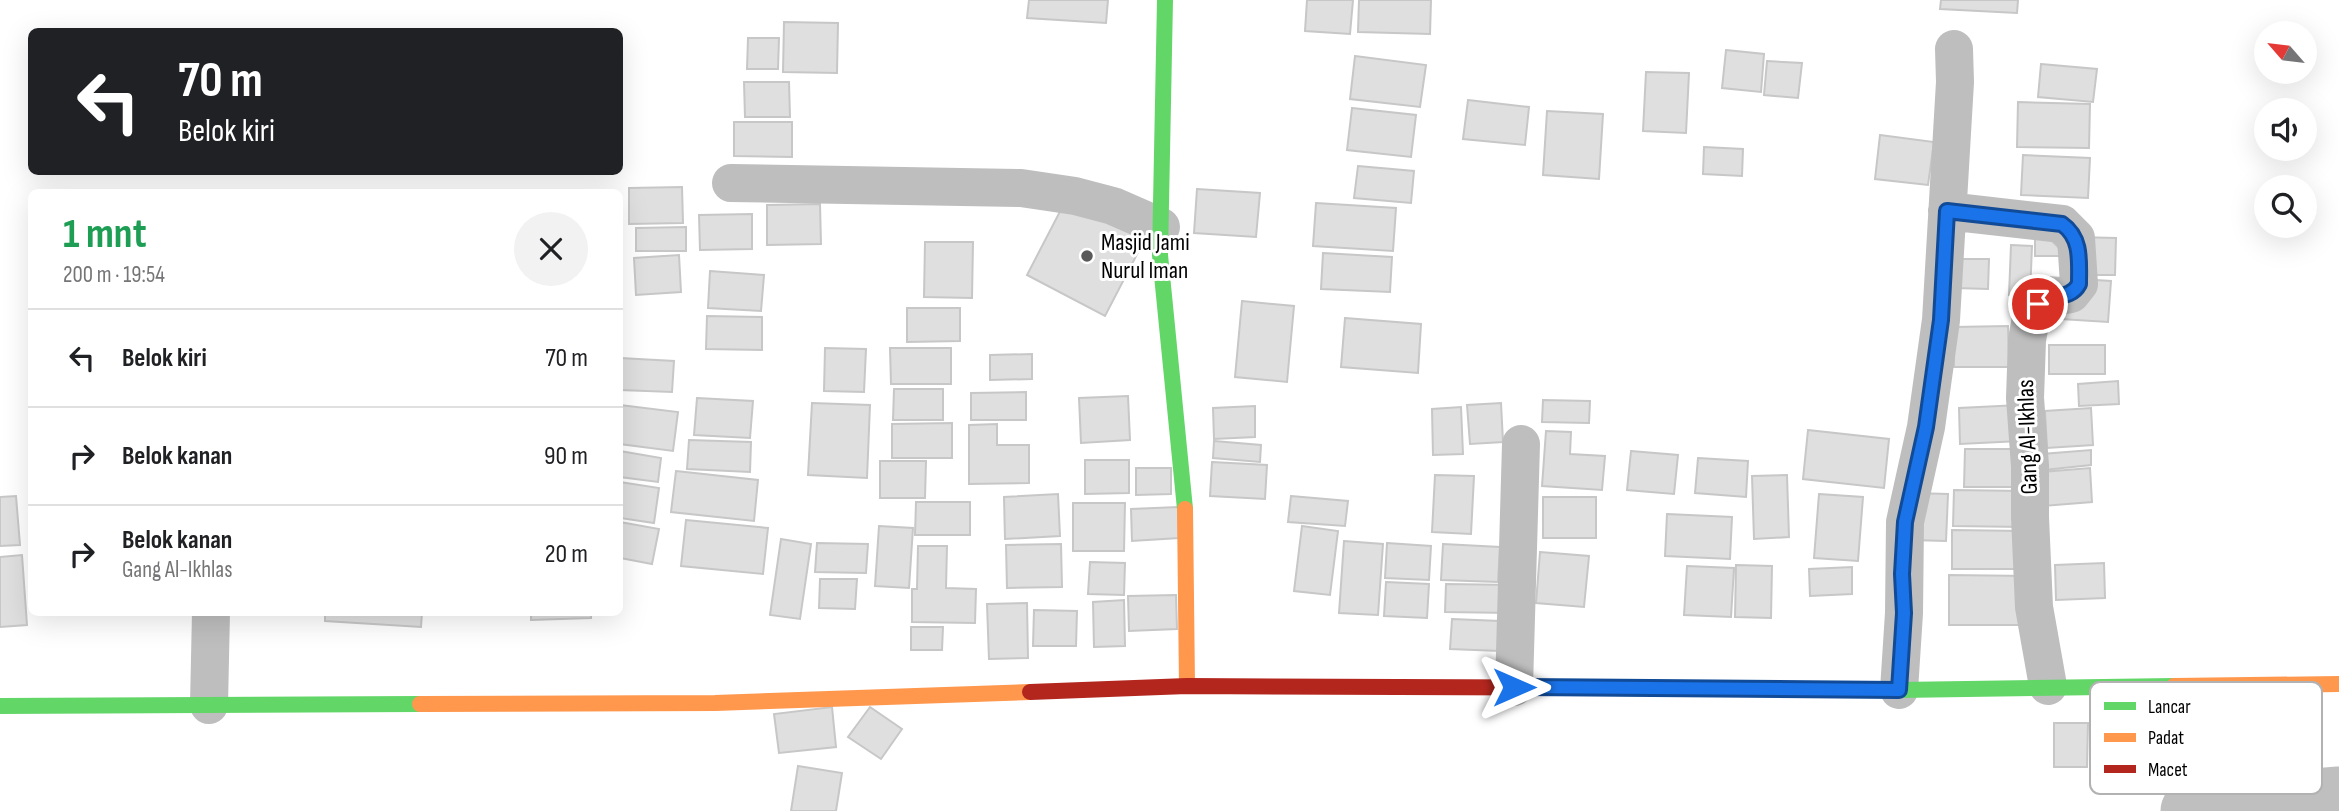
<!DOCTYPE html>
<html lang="id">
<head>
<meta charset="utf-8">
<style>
	body { margin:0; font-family:"Sofia Sans Condensed",sans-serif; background:#f2f2f2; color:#202124; height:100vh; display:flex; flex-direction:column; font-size:26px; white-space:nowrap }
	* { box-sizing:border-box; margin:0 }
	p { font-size:23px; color:#757577 }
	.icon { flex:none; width:38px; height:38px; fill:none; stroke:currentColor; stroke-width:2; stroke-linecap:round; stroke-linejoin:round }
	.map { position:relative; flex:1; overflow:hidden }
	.panel { position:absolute; left:28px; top:189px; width:595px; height:427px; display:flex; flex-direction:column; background:#fff; border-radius:10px; box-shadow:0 7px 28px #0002 }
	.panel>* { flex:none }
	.guide { position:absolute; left:28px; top:28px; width:595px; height:147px; border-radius:10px; box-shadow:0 7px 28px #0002; background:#202124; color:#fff; overflow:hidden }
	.needle { width:46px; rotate:298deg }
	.fabs { position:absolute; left:2254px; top:21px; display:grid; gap:14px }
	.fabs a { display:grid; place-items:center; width:63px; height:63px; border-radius:50%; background:#fff; box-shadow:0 7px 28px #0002; font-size:35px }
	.pin { position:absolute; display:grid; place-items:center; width:60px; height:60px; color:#fff; margin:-30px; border:4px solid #fff; border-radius:50%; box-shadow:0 2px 7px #0007 }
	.me { position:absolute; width:77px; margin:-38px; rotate:90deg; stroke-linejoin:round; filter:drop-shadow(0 0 5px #0008) }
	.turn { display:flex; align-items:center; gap:24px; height:147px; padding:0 35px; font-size:32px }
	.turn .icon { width:91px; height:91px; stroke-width:2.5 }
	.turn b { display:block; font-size:49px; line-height:60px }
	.round { display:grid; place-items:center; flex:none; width:74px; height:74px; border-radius:37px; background:#f2f2f2 }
	.summary { display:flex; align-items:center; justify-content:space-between; height:119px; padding:0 35px }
	h1 { font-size:42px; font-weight:700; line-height:52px; color:#1e9e55 }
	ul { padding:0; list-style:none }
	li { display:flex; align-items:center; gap:21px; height:98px; padding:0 35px; border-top:2px solid #e0e0e0 }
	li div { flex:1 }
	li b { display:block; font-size:26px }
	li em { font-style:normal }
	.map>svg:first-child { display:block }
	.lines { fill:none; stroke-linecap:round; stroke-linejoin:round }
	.river { stroke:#bfbfbf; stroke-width:65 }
	.building { fill:#dfdfdf; stroke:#c7c7c7; stroke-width:2 }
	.street { stroke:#bebebe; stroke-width:38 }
	.fast { stroke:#63d668; stroke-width:16 }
	.slow { stroke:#ff974d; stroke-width:16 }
	.jam { stroke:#b3261e; stroke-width:16 }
	.route-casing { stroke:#114b97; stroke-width:18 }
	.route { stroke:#1a73e8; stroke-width:12 }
	.poi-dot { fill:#595959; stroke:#fff; stroke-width:2.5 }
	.labels { text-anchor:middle; stroke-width:6; stroke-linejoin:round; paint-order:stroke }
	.poi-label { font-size:24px; fill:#000; stroke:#fff; text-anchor:start }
	.street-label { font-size:24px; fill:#000; stroke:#fff }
	.key { fill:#fff; stroke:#b2b2b2; stroke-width:2 }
	.key-label { font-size:19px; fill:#000 }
</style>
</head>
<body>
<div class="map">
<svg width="2339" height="811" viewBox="0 0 2339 811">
	<rect width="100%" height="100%" fill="#fff"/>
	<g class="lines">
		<path class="river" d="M2193,811L2339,799"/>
	</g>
	<path class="building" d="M1029,0H1108L1106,23L1027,18Z
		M1307,0H1353L1350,34L1305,31Z
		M1359,0H1431L1430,34L1358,32Z
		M1941,0H2018L2017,13L1940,9Z
		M784,22L838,23L837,73L783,72Z
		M748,38H779L778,69H747Z
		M1726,50L1764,54L1761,92L1722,88Z
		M1355,56L1426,65L1420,107L1350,99Z
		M1767,61L1802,63L1798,98L1764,95Z
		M2041,64L2097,69L2093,102L2038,97Z
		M1646,72L1689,73L1686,133L1643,131Z
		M744,82H789L790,117H745Z
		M1468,100L1529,107L1525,145L1463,139Z
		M2018,102L2090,104L2089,148L2017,147Z
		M1352,108L1416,115L1411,157L1347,150Z
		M1547,111L1603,114L1599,179L1543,175Z
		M734,122H792V157L734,156Z
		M1880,135L1934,142L1928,185L1875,179Z
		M1704,147L1743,149L1742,176L1703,174Z
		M2023,155L2090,158L2088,198L2021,195Z
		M1358,166L1414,171L1411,203L1354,198Z
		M682,187L683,223L629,224V188Z
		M1197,189L1260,193L1256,237L1194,233Z
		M1068,196L1146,237L1105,316L1027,275Z
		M1316,203L1396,208L1393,251L1313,246Z
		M820,204L821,244L767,245V205Z
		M752,214V249L700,250L699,215Z
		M620,221H622L621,261H620Z
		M2035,224L2067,256H2035Z
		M686,227V251H636V228Z
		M2076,237L2116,238L2115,275H2075Z
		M925,242H973L972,298L924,297Z
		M2011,245L2032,246L2030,295H2009Z
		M1323,253L1392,257L1390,292L1321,289Z
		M679,255L681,292L636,295L634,258Z
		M1955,259H1989L1988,289L1955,288Z
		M710,271L764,275L761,311L708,308Z
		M2047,277L2111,281L2108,322L2045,318Z
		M1242,301L1294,306L1287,382L1235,377Z
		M907,308H960V341L907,342Z
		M707,316L762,317V350L706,349Z
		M1345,318L1421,324L1418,373L1341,367Z
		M2008,326L2009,367H1954V327Z
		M2049,345H2105V374H2049Z
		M825,348L866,349L864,392L824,391Z
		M890,348H951V384H891Z
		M1032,354V379L990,380V355Z
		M620,358L674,361L672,392L620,390Z
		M2118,381L2119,404L2079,406L2078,384Z
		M894,389H943V420H893Z
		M1026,392V420H971V393Z
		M1128,396L1130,440L1081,443L1079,398Z
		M697,398L753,401L750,438L694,435Z
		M1543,400L1590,401L1589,423L1542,422Z
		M812,403L870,405L867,478L808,475Z
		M1501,403L1503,442L1470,444L1467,405Z
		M620,405L678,412L673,451L620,444Z
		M2019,405L2020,441L1960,444L1959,408Z
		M1255,406V437L1214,439L1213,408Z
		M1461,407L1463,454L1433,455L1432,409Z
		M2091,408L2093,445L2047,448L2045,411Z
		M952,423V458H892V424Z
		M997,424V445H1029V483L969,484V425Z
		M1808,430L1889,439L1884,488L1803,479Z
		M1546,431L1571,432L1570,454L1605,456L1602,490L1542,486Z
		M689,440L751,442L750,472L687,469Z
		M1214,441L1261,445L1260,462L1213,458Z
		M1965,449H2019L2018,487H1964Z
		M2091,450V465L2044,470L2042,454Z
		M620,451L661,458L658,482L620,477Z
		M1631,451L1678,455L1674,494L1627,490Z
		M1698,458L1748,461L1746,497L1695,493Z
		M1085,460H1129V493L1085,494Z
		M880,461H926L925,498H880Z
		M1212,462L1267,465L1265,499L1210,496Z
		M1136,468H1171V494L1136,495Z
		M2090,468L2092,502L2043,506L2042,472Z
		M676,471L758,480L754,521L671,512Z
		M1435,475L1474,476L1471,534L1432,532Z
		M1787,475L1789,537L1754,539L1752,476Z
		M620,482L659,488L654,523L620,518Z
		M1954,490L2023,491V527L1953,526Z
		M1913,493L1948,494L1946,541L1911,540Z
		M1058,494L1060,536L1005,539L1004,497Z
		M1819,494L1863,497L1858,561L1814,558Z
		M16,496L20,545L0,546V497Z
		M1291,496L1348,501L1345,526L1288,522Z
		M1543,497H1596V538H1543Z
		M916,502H970V535H915Z
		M1073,503H1125L1124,551H1073Z
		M1178,507L1179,538L1132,541L1131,509Z
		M1667,514L1732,517L1730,559L1665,556Z
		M686,520L768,528L763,574L681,566Z
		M620,522L659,529L652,564L620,558Z
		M879,526L913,528L909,588L875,586Z
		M1302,526L1338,531L1330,595L1294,591Z
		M1952,530L2024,531L2023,569H1952Z
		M781,539L811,544L800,619L770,615Z
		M1344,541L1383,544L1378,615L1339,613Z
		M817,543L868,544L866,573L815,572Z
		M1387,543L1431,546L1429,580L1385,578Z
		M1061,544L1062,587L1007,588L1006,545Z
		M1443,544L1500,547L1498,582L1441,580Z
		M918,546H947L946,588L976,589L975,623L912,622V589H917Z
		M1540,552L1589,556L1584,607L1536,603Z
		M22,555L27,625L0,627V557Z
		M1090,562L1125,563L1124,595L1088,594Z
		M2104,563L2105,598L2056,600L2055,565Z
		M1736,565L1772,566L1771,618L1735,617Z
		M1687,566L1734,568L1731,617L1684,615Z
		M1852,567V594L1810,596L1809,569Z
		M1949,575L2029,576V625H1949Z
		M820,579H857L855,609L819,608Z
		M1386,582L1429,584L1427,618L1384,616Z
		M1446,584L1513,585L1512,613L1445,612Z
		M1176,595L1177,629L1129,631L1128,596Z
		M1124,600L1125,646L1094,647L1093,602Z
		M1027,603L1028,658L989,659L987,604Z
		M1034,610L1077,611L1076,646H1033Z
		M325,612H422L421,627L325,621Z
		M531,612H591V618L531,620Z
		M1452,619L1500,621L1499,651L1450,649Z
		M911,627H943L942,650H911Z
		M832,707L836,747L779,753L774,714Z
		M870,707L902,729L881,759L848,737Z
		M2054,723H2088L2087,767H2054Z
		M798,766L842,773L836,811H791Z"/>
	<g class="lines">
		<path class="street" d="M731,183L1021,188L1075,196L1113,206L1161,227
			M1947,211L2062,224L2076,238L2079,284L2071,294L2047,299L2038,305L2031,318L2027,340L2025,398L2030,466V517L2034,607L2048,686
			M1514,687L1521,444
			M1899,690L1904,613L1905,522L1926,427L1941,320L1955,82L1954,49
			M209,705L211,612"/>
		<path class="fast" d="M1165,0L1160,255L1185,509
			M1606,688L1899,690L2174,686
			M0,706L420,704"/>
		<path class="slow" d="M1185,509L1187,686
			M2174,686L2339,684
			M420,704L715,703L1030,692"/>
		<path class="jam" d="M1030,692L1187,686L1606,688"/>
	</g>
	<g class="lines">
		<g class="route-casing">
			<path id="route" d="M1514,687L1899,690L1904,613L1902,574L1905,522L1926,427L1941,320L1947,211L2062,224C2082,238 2079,261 2079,284C2070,301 2050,293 2038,304"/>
		</g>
		<use href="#route" class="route"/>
	</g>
	<circle class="poi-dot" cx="1087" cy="256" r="7"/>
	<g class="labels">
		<g class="poi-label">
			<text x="1101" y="250">Masjid Jami<tspan x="1101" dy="28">Nurul Iman</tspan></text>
		</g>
		<g class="street-label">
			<text transform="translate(2027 437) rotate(-92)" y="8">Gang Al-Ikhlas</text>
		</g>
	</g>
	<rect x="2090" y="682" width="232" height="112" rx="10" class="key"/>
	<rect x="2104" y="702" width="32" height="8" fill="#63d668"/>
	<rect x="2104" y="733" width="32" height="9" fill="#ff974d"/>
	<rect x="2104" y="765" width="32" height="8" fill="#b3261e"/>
	<g class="key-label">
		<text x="2148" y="713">Lancar</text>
		<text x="2148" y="744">Padat</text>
		<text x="2148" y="776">Macet</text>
	</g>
</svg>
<div class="fabs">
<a><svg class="needle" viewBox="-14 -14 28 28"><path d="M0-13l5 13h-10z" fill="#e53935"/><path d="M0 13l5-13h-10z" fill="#757577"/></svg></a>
<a><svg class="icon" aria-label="sound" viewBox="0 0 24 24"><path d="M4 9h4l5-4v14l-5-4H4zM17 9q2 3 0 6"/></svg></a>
<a><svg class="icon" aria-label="search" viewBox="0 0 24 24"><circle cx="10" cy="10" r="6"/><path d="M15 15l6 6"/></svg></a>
</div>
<div class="pin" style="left:2038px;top:304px;background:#d93025"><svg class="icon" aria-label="arrive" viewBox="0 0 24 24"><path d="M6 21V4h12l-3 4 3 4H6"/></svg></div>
<svg class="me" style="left:1514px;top:687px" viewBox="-20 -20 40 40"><path d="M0-17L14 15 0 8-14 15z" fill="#1a73e8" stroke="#fff" stroke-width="4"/></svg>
<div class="guide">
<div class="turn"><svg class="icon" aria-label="left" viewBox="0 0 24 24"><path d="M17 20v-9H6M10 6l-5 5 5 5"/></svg><div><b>70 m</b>Belok kiri</div></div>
</div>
<section class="panel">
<div class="summary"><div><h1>1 mnt</h1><p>200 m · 19:54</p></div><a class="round"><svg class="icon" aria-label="close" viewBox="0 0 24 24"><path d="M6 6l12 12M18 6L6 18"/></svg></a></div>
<ul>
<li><svg class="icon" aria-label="left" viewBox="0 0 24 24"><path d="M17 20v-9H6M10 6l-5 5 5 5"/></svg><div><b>Belok kiri</b></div><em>70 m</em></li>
<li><svg class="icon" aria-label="right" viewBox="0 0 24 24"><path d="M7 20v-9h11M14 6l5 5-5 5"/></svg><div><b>Belok kanan</b></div><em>90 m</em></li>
<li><svg class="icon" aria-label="right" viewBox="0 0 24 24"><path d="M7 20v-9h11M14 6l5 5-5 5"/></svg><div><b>Belok kanan</b><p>Gang Al-Ikhlas</p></div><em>20 m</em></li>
</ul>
</section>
</div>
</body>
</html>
